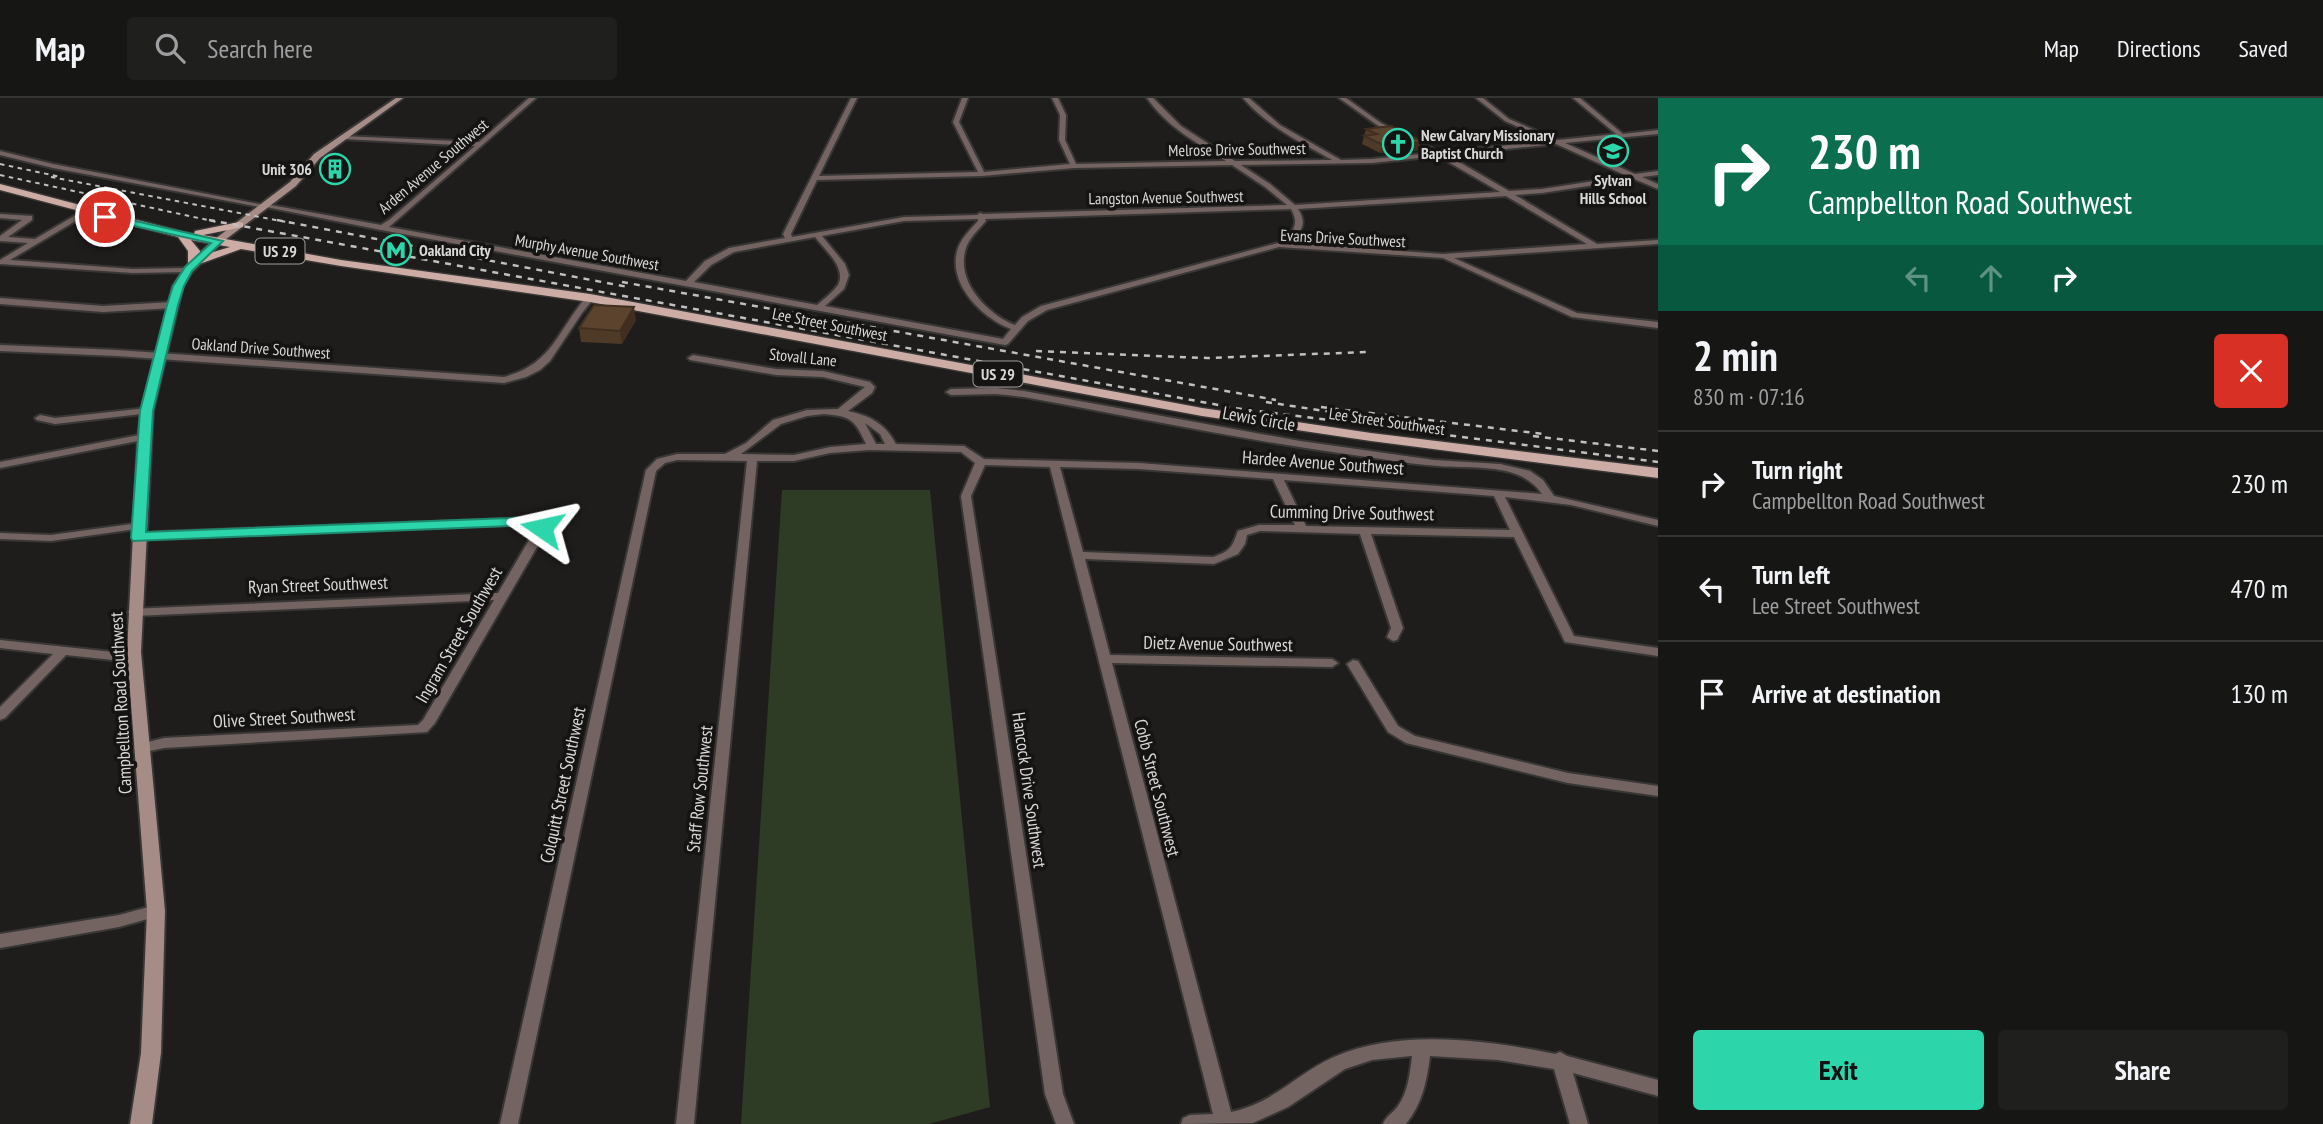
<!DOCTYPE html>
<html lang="en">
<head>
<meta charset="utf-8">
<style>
	body { margin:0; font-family:"PT Sans Narrow",sans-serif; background:#1f1f1d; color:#f1f3f6; height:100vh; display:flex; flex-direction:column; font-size:26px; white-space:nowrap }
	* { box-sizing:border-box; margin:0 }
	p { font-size:23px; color:#9e9fa0 }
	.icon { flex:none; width:38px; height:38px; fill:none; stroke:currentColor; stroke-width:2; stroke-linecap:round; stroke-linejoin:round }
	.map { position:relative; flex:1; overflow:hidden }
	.sheet { display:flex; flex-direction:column; background:#161614; width:665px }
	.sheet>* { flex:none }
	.top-card { background:#0b6e4f; color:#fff; overflow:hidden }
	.pin { position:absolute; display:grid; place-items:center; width:60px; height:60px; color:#fff; margin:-30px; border:4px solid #fff; border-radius:50%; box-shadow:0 2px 7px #0007 }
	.me { position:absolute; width:77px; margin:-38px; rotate:281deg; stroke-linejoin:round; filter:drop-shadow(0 0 5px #0008) }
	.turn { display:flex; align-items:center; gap:24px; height:147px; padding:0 35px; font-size:32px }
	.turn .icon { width:91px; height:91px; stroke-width:2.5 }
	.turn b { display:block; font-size:49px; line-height:60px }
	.lanes { display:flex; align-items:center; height:66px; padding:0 35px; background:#0003; justify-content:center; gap:35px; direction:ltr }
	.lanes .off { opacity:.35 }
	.round { display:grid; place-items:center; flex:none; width:74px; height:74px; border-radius:7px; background:#1f1f1d }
	.overview { display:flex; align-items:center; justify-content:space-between; height:119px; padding:0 35px }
	h1 { font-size:42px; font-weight:800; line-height:52px }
	.action { display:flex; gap:14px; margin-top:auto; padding:14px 35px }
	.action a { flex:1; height:80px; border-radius:7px; background:#2dd5ab; color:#111; font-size:28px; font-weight:800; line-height:80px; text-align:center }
	.action a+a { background:#1f1f1d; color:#f1f3f6 }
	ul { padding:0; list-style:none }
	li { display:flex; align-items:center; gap:21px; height:105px; padding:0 35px; border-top:2px solid #353534 }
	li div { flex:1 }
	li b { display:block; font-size:26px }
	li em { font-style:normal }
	header { display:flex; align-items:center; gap:42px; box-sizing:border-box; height:98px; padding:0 35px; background:#161614; border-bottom:2px solid #353534 }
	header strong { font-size:33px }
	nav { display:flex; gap:38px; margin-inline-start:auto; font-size:24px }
	.search { width:490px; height:63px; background:#1f1f1d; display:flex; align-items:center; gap:18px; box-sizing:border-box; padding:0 24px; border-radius:7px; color:#9e9fa0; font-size:26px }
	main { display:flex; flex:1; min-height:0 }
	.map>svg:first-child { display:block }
	.green { fill:#2f3c25 }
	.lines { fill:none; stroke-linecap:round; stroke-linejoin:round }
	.minor-casing { stroke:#383735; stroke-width:4 }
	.tertiary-casing { stroke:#383735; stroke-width:4 }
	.secondary-casing { stroke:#383735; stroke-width:4 }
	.primary-casing { stroke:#383735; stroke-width:3 }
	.minor { fill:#746461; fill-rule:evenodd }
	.tertiary { fill:#746461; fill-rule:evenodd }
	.secondary { fill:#a68c87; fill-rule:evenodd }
	.primary { fill:#cdaca5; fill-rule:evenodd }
	.rail-far1 { stroke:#c0c0be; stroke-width:2; stroke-dasharray:4.5 4.5; stroke-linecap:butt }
	.rail { stroke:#c0c0be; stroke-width:2.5; stroke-dasharray:6 6; stroke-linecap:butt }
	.wall { fill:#4e3a27 }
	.shaded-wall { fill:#402f20 }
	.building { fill:#5b432d; stroke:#402f20; stroke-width:2 }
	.route { fill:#2dd5ab; stroke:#1d8a6f; stroke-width:2 }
	.labels { text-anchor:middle; stroke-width:7; stroke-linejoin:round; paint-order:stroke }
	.far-poi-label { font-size:16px; font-weight:bold; fill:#d8d8d6; stroke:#151412; text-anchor:start }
	.far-street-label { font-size:16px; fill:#d8d8d6; stroke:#151412 }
	.shield { fill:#151412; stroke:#9e9d9b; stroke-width:2 }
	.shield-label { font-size:16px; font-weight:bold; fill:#d8d8d6 }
	.street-label { font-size:18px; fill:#d8d8d6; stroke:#151412 }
</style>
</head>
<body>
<header>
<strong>Map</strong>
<div class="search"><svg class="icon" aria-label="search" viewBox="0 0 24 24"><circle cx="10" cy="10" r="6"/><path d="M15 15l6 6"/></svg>Search here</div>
<nav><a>Map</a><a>Directions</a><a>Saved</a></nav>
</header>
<main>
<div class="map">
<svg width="1658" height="1026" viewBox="0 0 1658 1026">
	<rect width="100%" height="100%" fill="#1e1d1b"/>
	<path class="green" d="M782,392H930L990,1009L929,1026H741Z"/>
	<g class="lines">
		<g class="minor-casing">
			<path id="minor" d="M529,0H536L389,129L686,183L705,163L729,150L785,140L783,136L851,0H857L819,78L978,74L953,24L962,0H968L959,24L984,74L1070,66L1059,42L1060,17L1052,0H1058L1066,17L1065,42L1076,66L1226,63C1197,45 1167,29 1147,0H1153L1181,28L1235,63L1332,62C1300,44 1267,28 1243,0H1249L1280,27L1341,62L1372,61L1432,55L1377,27L1339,0H1346L1381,25L1440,54L1549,43L1505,23L1476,0H1483L1509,21L1558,42L1616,36L1573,0H1580L1623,36L1658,32V36L1565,45L1635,76L1658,73V77L1642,79L1658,86V91L1634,81L1542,95L1515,97L1597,146L1658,142V146L1454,160L1577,215L1658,224V230L1572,219L1443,160L1279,149L1047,212L1028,223L1008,246L1005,247L381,132L261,108L265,106L381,127L389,122L475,48L344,41L341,39L342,38L479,44ZM1556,46L1627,78L1542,91L1509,93L1447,57ZM1438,58L1500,94L1295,107L1270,86L1241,67L1372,65ZM1232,67L1265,89L1287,107L983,116L980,115L977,117L904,119L792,139L791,136L817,82L982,78L1074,70ZM1506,98L1587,146L1443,156L1288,145C1301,135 1308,126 1298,111ZM1291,111C1301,128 1291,136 1278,145L1041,208L1022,219L1015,227C987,216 955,183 966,150C969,140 979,131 986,123L985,121ZM978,121V123C971,131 962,139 958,150C946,185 982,220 1011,231L1003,241L825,208L844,191L849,177L845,166L822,138L904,123ZM815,139C825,152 847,170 838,187C833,194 824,201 817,207L694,184L711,167L734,154Z
				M86,111H89V115L10,162L133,171L188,170L192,172L188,174L133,175L0,166V162L28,145L0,143V138L22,122L0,120V116L32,118V122L8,139L35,141Z
				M587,198L594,200L582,215L550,263L540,272L526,279L504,285L117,258L0,253V247L117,252L504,279C553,266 557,233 587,198Z
				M0,200L103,208L173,204L177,207L173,210L103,214L0,206Z
				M693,257L776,271L823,273L870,284L875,289L872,295L848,313C871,318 885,326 896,346L964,348L984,361L1139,365L1542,396C1521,364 1473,371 1439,368C1406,366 1372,359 1339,355C1233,340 1129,318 1024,299L996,296L951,297L946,294L951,291L996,290L1024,293L1300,343L1434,362L1500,366L1530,373L1543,382L1554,398L1658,422V428L1571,407L1505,399L1574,538L1658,550V558L1565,544L1514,439L1371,436L1403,530L1397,542L1393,543L1387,539L1391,530L1360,436L1260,433L1247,437L1245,446L1238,456L1214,466L1085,461L1110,557L1332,561L1338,565L1332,569L1112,565L1231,1014C1274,1005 1296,976 1334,959C1399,930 1488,942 1555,956L1560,954L1567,958L1658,982V998L1573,975L1588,1026H1570L1554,971L1498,962L1430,958C1427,983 1422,1006 1406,1026H1383C1386,1018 1393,1015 1398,1008C1408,994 1410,975 1412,958H1411L1372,962L1345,971L1288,1009L1253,1025L1181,1026L1183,1020L1190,1017L1213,1016L1050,369L985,367L971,398L1063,996L1074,1026H1056L1045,996L961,398L975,365L961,354L869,352L830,355L794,363H757L694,1026H676L747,363L677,362L665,365L656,373L518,1026H500L646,372L657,361L677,356H725L746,345L773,322L807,312L838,311L865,289L823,279L776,277L690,262L688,260ZM824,316C851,318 855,322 866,346L830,349L794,357L741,356L781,326L807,318ZM865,325L880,336L885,346H876ZM1060,369L1139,371L1273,381L1295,427H1259L1238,433C1232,449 1231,453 1213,459L1083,454ZM1284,382L1494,398L1510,432L1306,428Z
				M147,310L152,313L150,315L55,326L37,322L35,320L40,317L55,320Z
				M144,336L148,337V341L0,370V364Z
				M535,420L545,424L548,430L435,625L427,634L164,650L141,655L136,653L134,650L136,647L164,640L418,627L423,622L494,502L134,518L128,514L130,511L498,495L536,430L533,426L157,440L138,443L132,440L134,438L157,434Z
				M139,425L143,426L145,428L143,430L51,443L0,441V435L51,437Z
				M0,542L113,554L134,550L140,554L139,557L113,562L66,557L5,620L0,622V609L53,556L0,550Z
				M1353,562L1358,563L1398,628L1415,638L1568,675L1658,688V698L1568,685L1406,645L1388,634L1347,566Z
				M156,807L162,809L164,813L162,817L119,829L0,850V836L119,817Z"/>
		</g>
		<g class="tertiary-casing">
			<path id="tertiary" d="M0,53L53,66L269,108L265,110L53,70L0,57Z"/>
		</g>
		<g class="secondary-casing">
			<path id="secondary" d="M396,0H403L320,60L296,88L221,145L192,174L183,188L153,313L141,554L165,813L161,955L152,1026H130L141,955L147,813L127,554L138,339L141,313L173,188L185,170L215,141L290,84L314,56Z"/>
		</g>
		<g class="primary-casing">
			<path id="primary" d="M0,86L183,134L194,136L195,133L239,124L243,125V129L203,137L341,162L590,196L1202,310L1371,335L1658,370V380L1371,343L1202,318L590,204L341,168L241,151L194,168L188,165V153L178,139L0,92ZM191,142L230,149L200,158V153Z"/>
		</g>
		<use href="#minor" class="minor"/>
		<use href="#tertiary" class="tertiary"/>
		<use href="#secondary" class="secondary"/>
		<use href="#primary" class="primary"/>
		<path class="rail-far1" d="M0,66L61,79
			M0,77L217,124
			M51,79L286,124"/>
		<path class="rail" d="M209,122L1235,310L1658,364
			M277,122L628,189
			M622,184L1276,302
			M1036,253L1207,260L1368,254
			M1266,304L1331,314
			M1321,309L1543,336
			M1533,338L1658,353"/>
	</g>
	<path class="wall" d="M1366,31L1421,52L1380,55L1362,46Z
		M636,222L622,246L581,244L579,230Z"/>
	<path class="shaded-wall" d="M1423,44L1421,52L1380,55L1383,47Z
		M634,209L636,222L622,246L620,233Z"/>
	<path class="building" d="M1391,28L1423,44L1383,47L1364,38L1377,36L1366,31Z
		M594,207L634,209L620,233L579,230Z"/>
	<path class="route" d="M105,116L223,143L192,173L184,188L178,207L153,313L146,434L535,419L546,423L549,430L547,433H537L533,427L133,443L131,440L140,313L167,207L173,188L185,169L211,145L102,121V117Z"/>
	<defs>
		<g id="church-ring" transform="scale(1.575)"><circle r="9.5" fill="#151412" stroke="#2dd5ab" stroke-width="1.5"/><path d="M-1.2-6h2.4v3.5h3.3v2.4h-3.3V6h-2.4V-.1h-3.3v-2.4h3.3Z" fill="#2dd5ab"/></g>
		<g id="school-ring" transform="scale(1.575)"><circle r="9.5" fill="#151412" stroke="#2dd5ab" stroke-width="1.5"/><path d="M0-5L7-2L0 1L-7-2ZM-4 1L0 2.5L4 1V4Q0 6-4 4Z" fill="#2dd5ab"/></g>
		<g id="building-ring" transform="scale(1.575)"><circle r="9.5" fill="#151412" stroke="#2dd5ab" stroke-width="1.5"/><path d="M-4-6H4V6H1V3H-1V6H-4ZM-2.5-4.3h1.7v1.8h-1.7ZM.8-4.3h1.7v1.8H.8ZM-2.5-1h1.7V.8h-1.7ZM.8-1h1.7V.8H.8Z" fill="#2dd5ab"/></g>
		<g id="metro-ring" transform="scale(1.575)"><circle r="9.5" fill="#151412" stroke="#2dd5ab" stroke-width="1.5"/><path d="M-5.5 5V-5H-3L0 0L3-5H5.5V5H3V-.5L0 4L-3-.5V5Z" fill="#2dd5ab"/></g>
	</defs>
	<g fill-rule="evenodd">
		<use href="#church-ring" x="1398" y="46"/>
		<use href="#school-ring" x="1613" y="53"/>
		<use href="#building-ring" x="335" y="71"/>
		<use href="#metro-ring" x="396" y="152"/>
	</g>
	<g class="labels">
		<g class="far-poi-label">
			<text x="1421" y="43">New Calvary Missionary<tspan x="1421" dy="18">Baptist Church</tspan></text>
			<text x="312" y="77" text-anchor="end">Unit 306</text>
			<text x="1613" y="88" text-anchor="middle">Sylvan<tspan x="1613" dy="18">Hills School</tspan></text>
			<text x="419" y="158">Oakland City</text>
		</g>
		<g class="far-street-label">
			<text transform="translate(1237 51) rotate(-1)" y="6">Melrose Drive Southwest</text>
			<text transform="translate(433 68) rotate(-40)" y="6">Arden Avenue Southwest</text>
			<text transform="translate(1166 99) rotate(-1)" y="6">Langston Avenue Southwest</text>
			<text transform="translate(1343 140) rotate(3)" y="6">Evans Drive Southwest</text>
			<text transform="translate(587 154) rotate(10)" y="6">Murphy Avenue Southwest</text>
			<text transform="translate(830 226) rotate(11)" y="6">Lee Street Southwest</text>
			<text transform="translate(261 250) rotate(4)" y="6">Oakland Drive Southwest</text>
			<text transform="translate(803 259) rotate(6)" y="6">Stovall Lane</text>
			<text transform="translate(1387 323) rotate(8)" y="6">Lee Street Southwest</text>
		</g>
		<g class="shield">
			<rect x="255.5" y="140.5" width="49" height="25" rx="5"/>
			<rect x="973.5" y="263.5" width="49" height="25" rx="5"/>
		</g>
		<g class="shield-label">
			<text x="280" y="159">US 29</text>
			<text x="998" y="282">US 29</text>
		</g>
		<g class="street-label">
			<text transform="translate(1259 321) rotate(10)" y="6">Lewis Circle</text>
			<text transform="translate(1323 365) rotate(4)" y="6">Hardee Avenue Southwest</text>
			<text transform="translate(1352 415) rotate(1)" y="6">Cumming Drive Southwest</text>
			<text transform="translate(318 487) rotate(-2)" y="6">Ryan Street Southwest</text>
			<text transform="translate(459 537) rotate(-60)" y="6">Ingram Street Southwest</text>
			<text transform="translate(1218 546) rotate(1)" y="6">Dietz Avenue Southwest</text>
			<text transform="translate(121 605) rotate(-93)" y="6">Campbellton Road Southwest</text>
			<text transform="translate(284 620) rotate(-3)" y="6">Olive Street Southwest</text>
			<text transform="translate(563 687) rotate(-78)" y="6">Colquitt Street Southwest</text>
			<text transform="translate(1157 690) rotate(76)" y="6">Cobb Street Southwest</text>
			<text transform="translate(700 691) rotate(-84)" y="6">Staff Row Southwest</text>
			<text transform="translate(1029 692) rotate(82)" y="6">Hancock Drive Southwest</text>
		</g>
	</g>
</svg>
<div class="pin" style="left:105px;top:119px;background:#d93025"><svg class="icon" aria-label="arrive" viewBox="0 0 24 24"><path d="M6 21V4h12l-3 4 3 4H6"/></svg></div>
<svg class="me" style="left:542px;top:430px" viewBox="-20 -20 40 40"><path d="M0-17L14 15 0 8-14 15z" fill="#2dd5ab" stroke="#fff" stroke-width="4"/></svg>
</div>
<section class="sheet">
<div class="top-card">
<div class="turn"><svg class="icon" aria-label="right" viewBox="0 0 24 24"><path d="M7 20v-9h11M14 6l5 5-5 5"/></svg><div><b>230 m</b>Campbellton Road Southwest</div></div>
<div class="lanes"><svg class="icon off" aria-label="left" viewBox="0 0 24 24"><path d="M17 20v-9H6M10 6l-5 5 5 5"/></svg><svg class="icon off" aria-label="ahead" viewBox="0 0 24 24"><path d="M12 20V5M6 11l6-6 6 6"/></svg><svg class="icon" aria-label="right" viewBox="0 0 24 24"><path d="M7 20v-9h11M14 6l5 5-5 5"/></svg></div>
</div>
<div class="overview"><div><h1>2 min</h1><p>830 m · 07:16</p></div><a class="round" style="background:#d93025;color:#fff"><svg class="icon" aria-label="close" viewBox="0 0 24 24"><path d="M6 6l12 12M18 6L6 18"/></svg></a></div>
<ul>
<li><svg class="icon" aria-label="right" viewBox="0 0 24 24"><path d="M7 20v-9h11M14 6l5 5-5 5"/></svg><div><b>Turn right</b><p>Campbellton Road Southwest</p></div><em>230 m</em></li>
<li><svg class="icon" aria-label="left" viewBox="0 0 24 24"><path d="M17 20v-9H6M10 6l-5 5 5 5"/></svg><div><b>Turn left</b><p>Lee Street Southwest</p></div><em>470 m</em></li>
<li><svg class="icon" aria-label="arrive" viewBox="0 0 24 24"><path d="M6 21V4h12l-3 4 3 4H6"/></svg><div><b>Arrive at destination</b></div><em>130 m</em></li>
</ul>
<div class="action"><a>Exit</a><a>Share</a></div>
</section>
</main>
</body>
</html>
